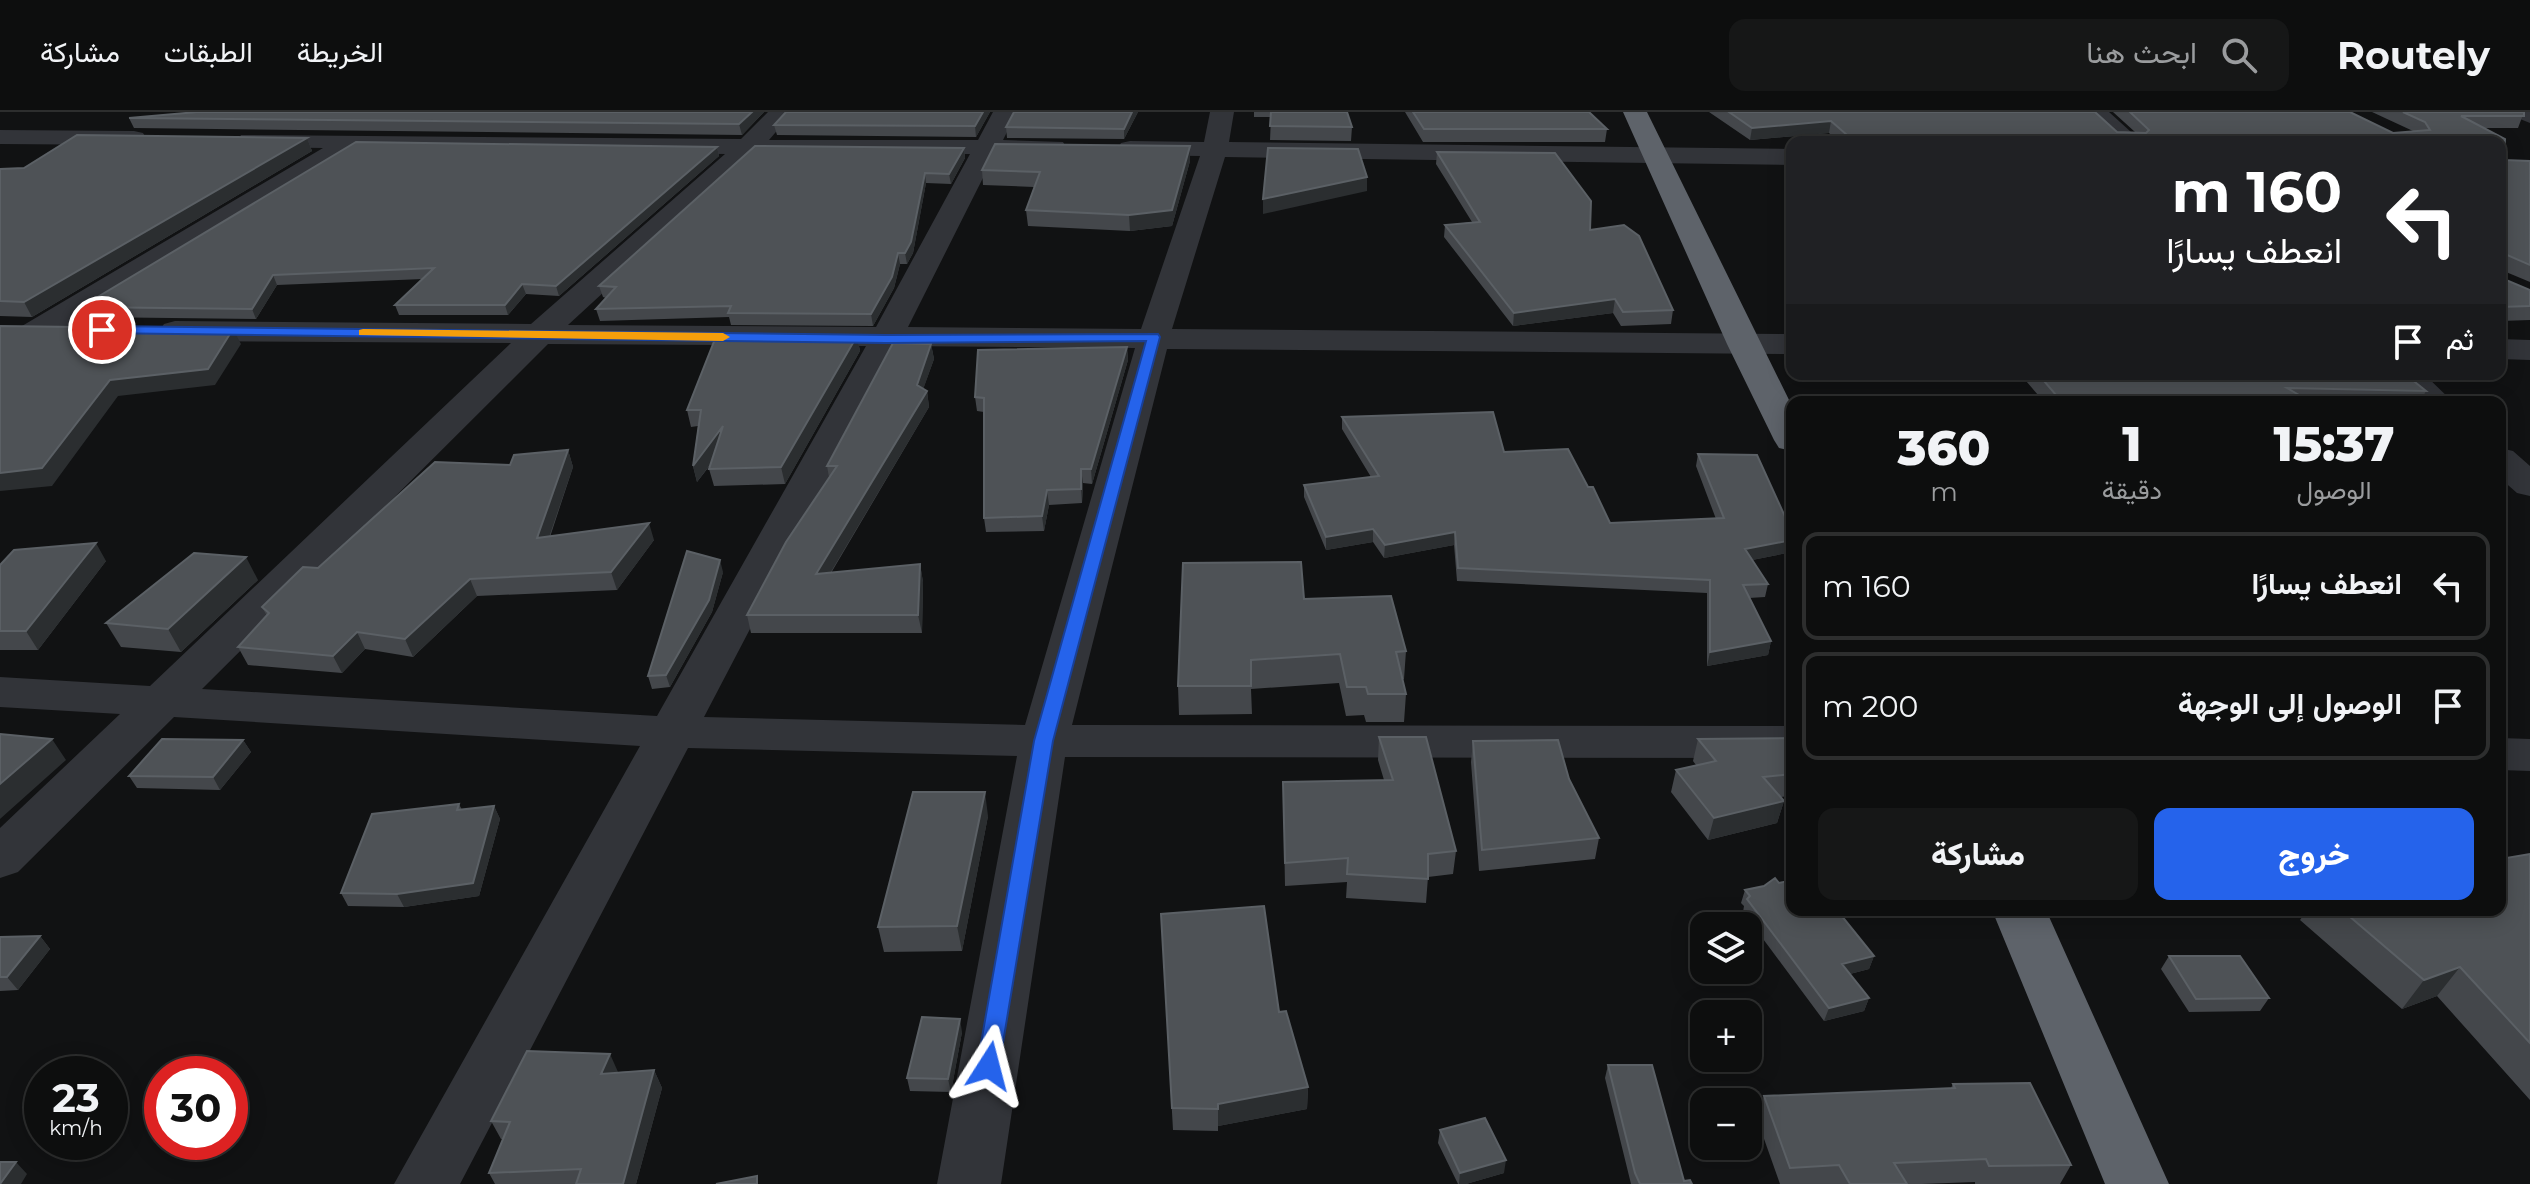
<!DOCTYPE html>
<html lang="ar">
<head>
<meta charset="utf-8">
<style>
	body { margin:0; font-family:Montserrat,Vazirmatn,sans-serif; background:#161717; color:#f1f3f6; direction:rtl; height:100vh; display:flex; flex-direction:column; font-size:30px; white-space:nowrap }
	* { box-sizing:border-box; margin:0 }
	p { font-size:26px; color:#9a9c9e }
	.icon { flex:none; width:44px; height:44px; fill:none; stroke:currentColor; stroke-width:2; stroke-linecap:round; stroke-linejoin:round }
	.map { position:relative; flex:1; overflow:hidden; direction:ltr }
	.panel { position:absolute; left:1786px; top:284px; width:720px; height:520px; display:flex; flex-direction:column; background:#0d0e0e; border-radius:16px; box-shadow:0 4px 20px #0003,0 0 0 2px #2d2e2e; direction:rtl }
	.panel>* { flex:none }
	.guide { position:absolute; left:1786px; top:24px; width:720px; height:244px; border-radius:16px; box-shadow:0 4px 20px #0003,0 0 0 2px #2d2e2e; direction:rtl; background:#202124; color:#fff; overflow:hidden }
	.buttons { position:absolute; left:1690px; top:800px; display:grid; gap:16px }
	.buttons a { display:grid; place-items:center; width:72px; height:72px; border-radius:16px; background:#0d0e0e; box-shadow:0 4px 20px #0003,0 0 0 2px #2d2e2e; font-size:40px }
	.speed { position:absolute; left:24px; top:944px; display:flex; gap:16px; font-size:40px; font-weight:700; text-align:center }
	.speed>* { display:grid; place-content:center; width:104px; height:104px; border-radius:50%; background:#0d0e0e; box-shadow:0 4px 20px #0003,0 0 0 2px #2d2e2e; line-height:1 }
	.speed small { font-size:20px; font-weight:400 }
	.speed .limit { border:12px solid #d22; background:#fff; color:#111 }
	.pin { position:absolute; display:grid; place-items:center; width:68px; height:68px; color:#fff; margin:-34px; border:4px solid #fff; border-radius:50%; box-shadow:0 2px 8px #0007 }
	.me { position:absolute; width:88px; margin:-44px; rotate:9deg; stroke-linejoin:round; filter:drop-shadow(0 0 6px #0008) }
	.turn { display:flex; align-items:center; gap:28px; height:168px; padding:0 32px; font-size:36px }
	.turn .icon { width:104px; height:104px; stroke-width:2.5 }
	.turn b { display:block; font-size:56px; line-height:68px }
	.then { display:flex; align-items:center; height:76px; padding:0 32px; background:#0003; gap:16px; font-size:30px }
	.eta { display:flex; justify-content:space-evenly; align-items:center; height:136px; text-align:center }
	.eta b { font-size:48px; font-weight:800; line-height:56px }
	.cta { display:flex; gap:16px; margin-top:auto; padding:16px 32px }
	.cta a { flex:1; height:92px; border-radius:16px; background:#2563eb; color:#fff; font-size:32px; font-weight:800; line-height:92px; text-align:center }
	.cta a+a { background:#161717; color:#f1f3f6 }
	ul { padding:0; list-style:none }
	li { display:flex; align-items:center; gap:24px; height:108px; margin:0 16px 12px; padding:0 16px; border:4px solid #2d2e2e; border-radius:16px }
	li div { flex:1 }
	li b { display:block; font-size:30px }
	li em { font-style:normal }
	header { display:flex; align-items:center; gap:48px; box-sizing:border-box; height:112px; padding:0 40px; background:#0d0e0e; border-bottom:2px solid #2d2e2e }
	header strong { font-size:38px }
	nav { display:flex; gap:44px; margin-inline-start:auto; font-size:28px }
	.search { width:560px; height:72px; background:#161717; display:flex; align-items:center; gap:20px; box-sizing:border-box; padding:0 28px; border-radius:16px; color:#9a9c9e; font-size:30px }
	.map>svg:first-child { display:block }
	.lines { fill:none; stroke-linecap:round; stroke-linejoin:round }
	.street { fill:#323439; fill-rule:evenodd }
	.highway { fill:#5e636a; fill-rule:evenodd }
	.wall { fill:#44474b }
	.shaded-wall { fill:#2b2e30 }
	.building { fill:#4e5256; stroke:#5b6065; stroke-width:2 }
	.route { fill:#2563eb; stroke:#184099; stroke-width:2 }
	.slow { fill:#f59e0b }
</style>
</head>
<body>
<header>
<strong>Routely</strong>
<div class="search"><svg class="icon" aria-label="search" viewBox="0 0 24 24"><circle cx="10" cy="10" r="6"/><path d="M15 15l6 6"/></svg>ابحث هنا</div>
<nav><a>الخريطة</a><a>الطبقات</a><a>مشاركة</a></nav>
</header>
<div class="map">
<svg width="2530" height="1072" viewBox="0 0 2530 1072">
	<rect width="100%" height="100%" fill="#111213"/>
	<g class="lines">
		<path class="street" d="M768,0H793L769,28H978L993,0H1017L1003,28L1063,30L1066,35L1063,40L1054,42H995L908,215L1141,217L1200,44L1130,43L1121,41L1118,36L1121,31L1130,29L1204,30L1210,0H1234L1229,30L1792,37V53L1225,45L1172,217L1792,222V242L1167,237L1072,613L1792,614V646L1065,645L1001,1072H937L1017,644L688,636L460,1072H394L640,634L174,605L18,760L0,766V716L120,602L0,595V565L150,574L511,231L175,229L164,226L159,219L164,212L175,209L531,212L725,42L357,37L12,248L0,251V227L323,36L250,35L241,33L238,28L241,23L741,27ZM754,42H970L876,215L568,213ZM548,232L866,234L657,604L202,577ZM898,234L1135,236L1025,613L704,605Z
			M2083,0H2109L2142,30H2115Z
			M2511,0H2530V11L2515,5Z
			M0,18L134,19L143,21L146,26L143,31L134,33L0,32Z
			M2500,227L2530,228V248L2500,247Z
			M2387,262H2424L2453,290H2416Z
			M2500,336L2513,339L2530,354V384L2517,381L2500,366Z
			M2500,626L2530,627V659L2500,658Z"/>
		<path class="highway" d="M1623,0H1647L1792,294V339L1779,336L1774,328L1727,232Z
			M1992,798H2046L2169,1072H2105Z"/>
	</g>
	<path class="wall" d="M197,0H764L742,23L134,16L129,6Z
		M786,0H990L976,25L777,23L774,13Z
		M1014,0H1138L1124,27L1007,26L1006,15Z
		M1254,0H1347L1352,15L1351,29L1270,28L1271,5H1254Z
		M1405,0H1589L1607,17L1605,30H1423Z
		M1709,0H2095L2117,20H2135L2113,0H2350L2393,21L2413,19L2372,0H2524L2518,16H2483L2505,27L2504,48L2530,49V170L2506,160V168L2530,178V208L2500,209V30H1839L1829,21L1750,28Z
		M307,26L312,39L32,205L0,204V57L24,56Z
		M717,35L719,44L559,184L526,182L508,203H399L395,193L423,167L277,173L256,207L86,205L81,195Z
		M964,36L965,46L951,72L926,71L913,141L907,152H900L894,176L873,214L731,213L729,205L600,209L596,197L606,186L603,185L599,174Z
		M1437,40L1590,118L1673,198L1671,212L1621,214L1613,201L1513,214L1444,125L1445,113L1472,110L1436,52Z
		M1190,49L1172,114L1130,119L1028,114L1026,98L1034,75L983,73L982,58Z
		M857,224L860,239L785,372L714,374L709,357L711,352L697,370L693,354L698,314L691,315L687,298Z
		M931,232L934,247L923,277L927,279L929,295L831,461L920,452L923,470L922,521H751L747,503L829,365L827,354Z
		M1127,235L1128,248L1092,372L1083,371L1082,391L1049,393L1044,419L986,420L984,406V300L977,299L975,285Z
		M2020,262H2405L2426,279L2420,290H2044Z
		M1342,305L1504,340L1588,375L1610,411L1716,407L1696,354L1698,342L1792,440L1752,448L1768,472L1765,485L1749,486L1771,529L1768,543L1707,554V481L1457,469L1454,433L1384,446L1373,430L1326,438L1304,385V373L1371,365L1342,317Z
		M568,338L573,355L550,425L654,428L617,478L477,484L413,545L365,537L342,561L248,553L238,535L267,504L262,495L318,456L510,353Z
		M106,449L38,538H0V453Z
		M723,460L712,500L670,575L652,577L648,564Z
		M258,468L181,540L121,535L106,511Z
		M1304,487L1406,539L1404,567L1402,568L1406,582L1404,610H1366L1364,603L1346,604L1339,571L1251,577L1252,602L1179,603L1178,574Z
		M1379,625L1456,739L1453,762L1428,765L1426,791L1346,786L1347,770L1285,774L1283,670L1384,668L1378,648Z
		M1792,626V684L1780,685L1784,689L1777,711L1708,728L1671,680L1676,658L1696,653L1693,649L1698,627Z
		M243,628L251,640L220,678L137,676L129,664Z
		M1473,629L1569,667L1599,726L1595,747L1479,759L1471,650Z
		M459,692L462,698L494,694L500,707L479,784L404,795L348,794L341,781Z
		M988,704L962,839L884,840L878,815Z
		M2530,742V988L2437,884L2402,897L2300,808L2307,798H2500Z
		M1745,778L1792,798L1874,844L1869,857L1850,862L1869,886L1864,899L1824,909L1743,800L1744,794L1741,791Z
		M1161,802L1279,900L1308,975L1307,997L1218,1014V1019L1173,1018Z
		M40,824L50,837L18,878L0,879V825Z
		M2169,844L2269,886L2260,899L2189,900L2161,857Z
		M962,920L951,980L910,979L907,966Z
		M1608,953L1684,1069L1692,1072H1631L1605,966Z
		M654,958L662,976L636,1072H495L489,1061L503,1027H501L491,1009L618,960Z
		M1953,972L2071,1053L2060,1072H1975V1070L1922,1072H1780L1757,1007L1764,984L1951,976Z
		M1440,1018L1504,1061L1466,1072H1458L1438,1031Z"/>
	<path class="shaded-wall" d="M752,0H764L742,23L739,12Z
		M983,0H990L976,25L975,14Z
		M1132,0H1138L1124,27V17Z
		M1831,9L1829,21L1750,28L1752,16Z
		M307,26L312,39L32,205L24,190Z
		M1190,34V49L1172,114L1130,119L1129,103Z
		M717,35L719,44L559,184L556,174Z
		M964,36L965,46L951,72L949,62Z
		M925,61L926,71L913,141L907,152L905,141Z
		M1367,65V79L1263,102V87Z
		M898,141L900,152L894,176L873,214L871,202Z
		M273,163L277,173L256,207L252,197Z
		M522,172L526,182L508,203L505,193Z
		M1615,187L1613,201L1513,214L1514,201Z
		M233,217L241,232L215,273L118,284L52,374L0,379V361L110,268Z
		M857,224L860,239L785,372L781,355Z
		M931,232L934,247L919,289L917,273Z
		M1127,235L1128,248L1092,372L1091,357Z
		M927,279L929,295L819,480L816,462Z
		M723,314L727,330L697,370L693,354Z
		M568,338L573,355L543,443L537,426Z
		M1081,357L1083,371L1082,391L1081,377Z
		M1047,378L1049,393L1044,419L1042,404Z
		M649,411L654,428L617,478L611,460Z
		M1373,417V430L1326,438V425Z
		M1455,420L1454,433L1384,446L1385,433Z
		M1792,428V440L1742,450L1745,437Z
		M96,431L106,449L38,538L26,519Z
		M246,445L258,468L181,540L168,517Z
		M720,448L723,460L712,500L670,575L666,563Z
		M920,452L923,470L922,521L918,503Z
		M470,467L477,484L413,545L405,527Z
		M357,520L365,537L342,561L333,544Z
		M1771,529L1768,543L1707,554L1710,540Z
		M52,627L66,648L0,707V672Z
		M243,628L251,640L220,678L213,665Z
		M985,680L988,704L962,839L957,814Z
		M1784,689L1777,711L1708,728L1714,706Z
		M494,694L500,707L479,784L404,795L397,782Z
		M40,824L50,837L18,878L7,865Z
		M1874,844L1869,857L1838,865L1842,852Z
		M2460,855L2437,884L2402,897L2424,868Z
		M1869,886L1864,899L1824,909L1829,896Z
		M960,907L962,920L951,980L948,967Z
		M610,942L618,960L609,980L601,962Z
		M654,958L662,976L636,1072H623Z
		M1308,975L1307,997L1218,1014V1019V992Z
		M1506,1048L1504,1061L1466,1072H1459L1460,1061Z
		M16,1050L27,1062L21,1072H0Z"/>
	<path class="building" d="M197,0H752L739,12L129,6Z
		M786,0H983L975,14L774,13Z
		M1014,0H1132L1124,17L1006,15Z
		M1271,0H1347L1352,15L1270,14Z
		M1413,0H1589L1607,17H1424Z
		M1729,0H2095L2117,20L2146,21L2149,18L2130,0H2350L2393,21L2430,18L2425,10L2403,0H2524V4H2461L2505,27L2504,48L2530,49V153L2505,142L2506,168L2530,178V194L2500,195V30H1855L1831,9L1752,16Z
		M77,23L307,26L24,190L0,189V57L24,56Z
		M356,30L717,35L556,174L522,172L505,193H395L434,156L273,163L252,197L81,195Z
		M995,32L1190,34L1172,98L1129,103L1026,98L1040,60L982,58Z
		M755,34L964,36L949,62L925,61L911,130L905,141H898L892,165L871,202L728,201L731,194L596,197L616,175L599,174Z
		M1268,36L1358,37L1367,65L1263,87Z
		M1437,40L1555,41L1591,89L1590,118L1624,113L1639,124L1673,198L1623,200L1615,187L1514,201L1445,113L1480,110Z
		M0,214L233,217L208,257L110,268L42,356L0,361Z
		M717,222L857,224L781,355L709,357L723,314L693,354L701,298H687Z
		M893,231L931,232L917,273L927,279L816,462L920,452L918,503H747L786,430L837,354H827Z
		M1127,235L1091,357H1081V377L1047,378L1042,404L984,406V286L975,285L978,238Z
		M2038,262H2405L2426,279L2287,276L2311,290H2062Z
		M1493,300L1504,340L1568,337L1588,375H1593L1610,411L1724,406L1698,342L1757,343L1792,420V428L1745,437L1768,472L1743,473L1771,529L1710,540V468L1458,456L1455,420L1385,433L1373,417L1326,425L1304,373L1379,364L1342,305Z
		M568,338L537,426L649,411L611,460L470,467L405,527L357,520L333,544L238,535L269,501L262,495L303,455L318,456L435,350L510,353L514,343Z
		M96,431L26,519H0V453L14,438Z
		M687,439L720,448L709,488L666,563L648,564Z
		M194,441L246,445L168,517L106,511Z
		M1301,450L1304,487L1391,484L1406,539L1396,540L1406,582H1368L1366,575H1347L1340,542L1251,548V574H1178L1183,451Z
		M0,622L52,627L0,672Z
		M1379,625H1426L1456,739L1428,742V767L1347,762L1348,746L1285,751L1283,670L1393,668Z
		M1792,626V662L1763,665L1784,689L1714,706L1676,658L1716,649L1698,627Z
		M162,627L243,628L213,665L129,664Z
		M1558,628L1569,667L1599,726L1482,738L1473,629Z
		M913,680H985L957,814L878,815Z
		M459,692L457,698L494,694L473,771L397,782L341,781L372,702Z
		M2530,742V931L2460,855L2424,868L2342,798H2500V747Z
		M1775,766L1779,771L1788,769L1792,773V798H1837L1874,844L1842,852L1869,886L1829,896L1747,787L1750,784L1745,778L1764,774Z
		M1264,794L1279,900L1286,899L1308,975L1218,992V997L1172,996L1161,802Z
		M40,824L7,865H0V825Z
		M2169,844H2240L2269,886L2196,887Z
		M922,905L960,907L948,967L907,966Z
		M527,939L610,942L601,962L654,958L623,1072H576L581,1057L489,1061L510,1010L491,1009Z
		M1608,953H1652L1684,1069L1690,1068L1692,1072H1640L1635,1061Z
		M2030,971L2071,1053L1989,1054L1986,1047L1894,1051L1907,1072H1850L1839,1053L1790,1056L1764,984L1955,976L1953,972Z
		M1485,1006L1506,1048L1460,1061L1440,1018Z
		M0,1050H16L0,1072Z
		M757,1064V1072H716Z"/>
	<path class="route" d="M102,214L886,223L1158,222L1160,225L1053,629L998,961L989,964L980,961L977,954L1034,629L1146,229L886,231L97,221L95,218Z"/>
	<path class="slow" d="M363,217L723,221L730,225L723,229L359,223V218Z"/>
</svg>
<div class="buttons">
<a><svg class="icon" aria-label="layers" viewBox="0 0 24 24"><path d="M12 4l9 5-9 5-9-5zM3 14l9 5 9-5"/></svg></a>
<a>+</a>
<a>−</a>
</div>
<div class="speed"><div>23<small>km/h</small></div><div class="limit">30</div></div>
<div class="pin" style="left:102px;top:218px;background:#d93025"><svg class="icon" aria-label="arrive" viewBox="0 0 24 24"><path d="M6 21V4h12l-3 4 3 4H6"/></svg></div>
<svg class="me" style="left:989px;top:954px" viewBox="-20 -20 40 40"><path d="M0-17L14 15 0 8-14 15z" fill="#2563eb" stroke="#fff" stroke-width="4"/></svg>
<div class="guide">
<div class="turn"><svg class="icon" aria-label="left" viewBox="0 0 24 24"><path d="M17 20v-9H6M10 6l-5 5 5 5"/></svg><div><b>160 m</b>انعطف يسارًا</div></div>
<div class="then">ثم<svg class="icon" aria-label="arrive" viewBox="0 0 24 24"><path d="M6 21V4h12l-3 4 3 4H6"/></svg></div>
</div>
<section class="panel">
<div class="eta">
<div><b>15:37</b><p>الوصول</p></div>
<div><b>1</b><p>دقيقة</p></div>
<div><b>360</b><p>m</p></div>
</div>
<ul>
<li><svg class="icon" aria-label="left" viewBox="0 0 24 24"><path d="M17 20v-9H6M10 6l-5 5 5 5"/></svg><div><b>انعطف يسارًا</b></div><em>160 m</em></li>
<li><svg class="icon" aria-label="arrive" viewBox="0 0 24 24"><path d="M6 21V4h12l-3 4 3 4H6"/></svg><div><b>الوصول إلى الوجهة</b></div><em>200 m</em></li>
</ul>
<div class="cta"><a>خروج</a><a>مشاركة</a></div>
</section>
</div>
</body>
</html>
